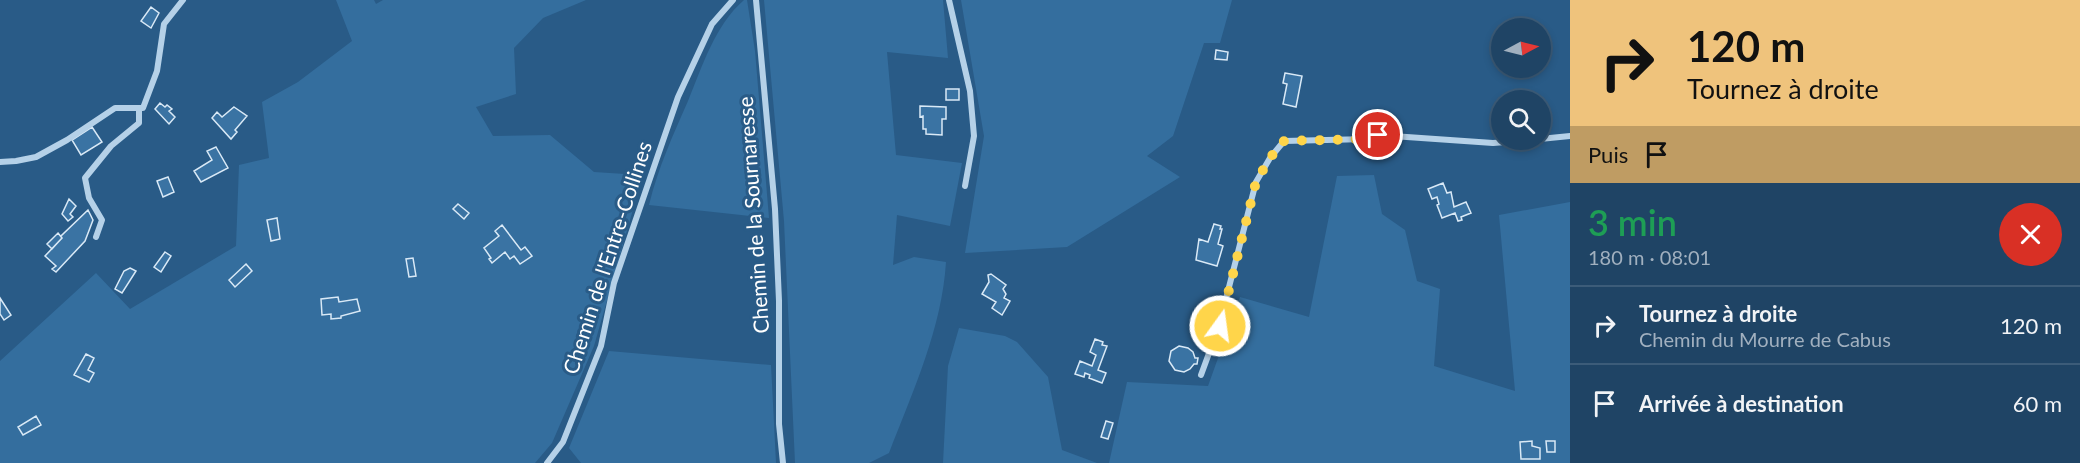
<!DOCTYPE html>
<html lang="fr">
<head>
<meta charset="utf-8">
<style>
	body { margin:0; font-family:Lato,sans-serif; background:#2c4e6e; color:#f1f3f6; height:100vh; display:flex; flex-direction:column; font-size:22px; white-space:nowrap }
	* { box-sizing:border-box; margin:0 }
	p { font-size:20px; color:#a1b0bf }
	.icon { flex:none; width:33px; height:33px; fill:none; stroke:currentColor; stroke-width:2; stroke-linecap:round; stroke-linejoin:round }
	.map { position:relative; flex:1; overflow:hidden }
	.sheet { display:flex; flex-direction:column; background:#1f4465; width:510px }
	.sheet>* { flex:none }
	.top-card { background:#efc37c; color:#111; overflow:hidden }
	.needle { width:39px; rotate:83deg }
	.fabs { position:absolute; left:1491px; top:18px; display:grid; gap:12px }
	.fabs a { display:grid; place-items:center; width:60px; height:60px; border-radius:50%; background:#1f4465; box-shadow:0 3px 9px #0003,0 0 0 2px #3c5c79; font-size:30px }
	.pin { position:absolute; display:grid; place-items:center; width:51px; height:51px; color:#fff; margin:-26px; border:3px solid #fff; border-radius:50%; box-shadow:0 2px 6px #0007 }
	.me { position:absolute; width:66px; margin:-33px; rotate:14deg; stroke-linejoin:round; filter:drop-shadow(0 0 4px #0008) }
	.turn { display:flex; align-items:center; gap:21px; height:126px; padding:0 18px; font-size:27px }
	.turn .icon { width:78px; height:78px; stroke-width:2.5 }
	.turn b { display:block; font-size:42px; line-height:51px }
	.then { display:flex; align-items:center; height:57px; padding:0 18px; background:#0003; gap:12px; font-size:22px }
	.round { display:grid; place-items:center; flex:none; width:63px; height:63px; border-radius:32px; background:#2c4e6e }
	.headline { display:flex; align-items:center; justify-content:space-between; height:102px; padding:0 18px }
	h1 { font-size:36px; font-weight:600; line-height:45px; color:#1e9e55 }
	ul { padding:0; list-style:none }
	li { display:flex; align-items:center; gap:18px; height:78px; padding:0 18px; border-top:2px solid #3c5c79 }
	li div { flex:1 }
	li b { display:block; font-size:22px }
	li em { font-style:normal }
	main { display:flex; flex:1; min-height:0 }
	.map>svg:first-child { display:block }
	.green { fill:#346e9e }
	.building { fill:#3a73a3; stroke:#d9e9f6; stroke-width:1.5 }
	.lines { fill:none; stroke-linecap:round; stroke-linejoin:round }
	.minor { stroke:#b5d1e8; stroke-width:6 }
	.route { stroke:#ffd54a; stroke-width:10; stroke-dasharray:0 18 }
	.labels { text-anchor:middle; stroke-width:6; stroke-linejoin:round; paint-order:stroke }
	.street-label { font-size:21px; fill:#fff; stroke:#295b87 }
</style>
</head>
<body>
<main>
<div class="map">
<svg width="1570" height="463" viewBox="0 0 1570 463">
	<rect width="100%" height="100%" fill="#295b87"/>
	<path class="green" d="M336,0H374L376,4L383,0H586L543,18L514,48L516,94L476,107L493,136L550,135L594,172L625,174L642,178L594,346L552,443L535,463H0V361L96,273L130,309L236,246L239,165L269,158L262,102L298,82L352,41Z
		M744,0H747L755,51L769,218L649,205C658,168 673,135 688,101C702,67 715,25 744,0Z
		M764,0H943L948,58L887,52L896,155L962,163L950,226L897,215L893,265L914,257L946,262C942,328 913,391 889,453L869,463H795L784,221Z
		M961,0H1232L1220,43H1204L1173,136L1147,156L1180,177L1067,247L965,253L984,136Z
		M1374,175L1382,214L1405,230L1417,281L1440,289L1434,366L1515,391L1499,215L1570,202V463H1109L1127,382L1208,386L1240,297L1309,317L1337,176Z
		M959,328L1005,336L1017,342L1048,377L1062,450L1097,463H943L948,366Z
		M609,351L771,365L776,463H581L569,448Z"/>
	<path class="building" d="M151,7L159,13L151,28L141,21Z
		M1216,50L1228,52L1227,60L1215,59Z
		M1285,73L1302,76L1296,107L1283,104L1287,84L1283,83Z
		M946,89H959V100H946Z
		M160,103L165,107L167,105L172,109L169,111L175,117L169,124L155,109Z
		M920,106L946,107V119H942V135L926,134V129H923V116L920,117Z
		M234,107L247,116L235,130L237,132L231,139L212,118L217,112L222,117Z
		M92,127L102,142L81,155L72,140Z
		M216,147L228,168L201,182L194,171L212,160L207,151Z
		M168,177L174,192L163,197L157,181Z
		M1443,183L1447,193L1451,192L1454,207L1466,202L1471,213L1461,217L1462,220L1458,221L1455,213L1442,218L1437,205L1439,204L1437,197L1432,199L1428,189Z
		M69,199L76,206L70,214L73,217L68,221L62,214Z
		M458,204L469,213L464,219L453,209Z
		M88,210L93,220L85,241L56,272L52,269L56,266L45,256L62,238L61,236Z
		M277,218L280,239L271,241L267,220Z
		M1214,224L1221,226L1220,229H1222L1218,244L1223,246L1217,266L1196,260L1199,239L1208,242Z
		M502,225L521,250L525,247L532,256L520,264L514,256L510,259L505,252L492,263L489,259L491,258L484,248L499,236L495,231Z
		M58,233L62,238L52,249L47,244Z
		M165,252L171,256L161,272L154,267Z
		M413,258L416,276L409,277L406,259Z
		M246,264L252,271L235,287L229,280Z
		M130,268L136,271L122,293L115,289L124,271Z
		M991,274L1006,285L1003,289L1006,294L1004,298L1010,301L1002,315L992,308L996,302L982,294L989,282L988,275Z
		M338,297L339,302L357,299L360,311L341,316V318L331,319V314L322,315L321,299Z
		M0,298L11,315L4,320L0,314Z
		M1095,339L1103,342L1102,345L1107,346L1098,370L1106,373L1102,383L1089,378L1090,375L1085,373L1084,377L1075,374L1080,361L1092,366L1096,355L1090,352Z
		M1179,346L1188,348L1193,352L1195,358H1198L1197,364H1194L1190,369L1184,372L1175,370L1169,361L1171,351Z
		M86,354L94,358L88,370L94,373L89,382L74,375Z
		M36,416L41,425L23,435L18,427Z
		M1106,421L1113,423L1108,439L1101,437Z
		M1532,441V446L1540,448V459H1521L1520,442Z
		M1546,441H1555V452H1547Z"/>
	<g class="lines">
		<path class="minor" d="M756,0L775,209L779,301V424L783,463
			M949,0L970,91L974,136L965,186
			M1540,139L1570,136
			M0,162L16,161L36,157L67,140L115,108H143L157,71L164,24L183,0
			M96,237L102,220L89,198L85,178L111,146L139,123V109
			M1201,375L1219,326L1256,182L1270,158L1284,141L1368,139L1378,135L1493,143L1534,140
			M547,463L563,442L601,346L614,283L678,97L712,24L733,0"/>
	</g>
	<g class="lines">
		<path class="route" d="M1220,326L1256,182L1270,158L1284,141L1368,139L1378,135"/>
	</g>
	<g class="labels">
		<g class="street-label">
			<text transform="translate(754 215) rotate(-94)" y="7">Chemin de la Sournaresse</text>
			<text transform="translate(608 258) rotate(-72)" y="7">Chemin de l'Entre-Collines</text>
		</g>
	</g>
</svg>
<div class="fabs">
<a><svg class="needle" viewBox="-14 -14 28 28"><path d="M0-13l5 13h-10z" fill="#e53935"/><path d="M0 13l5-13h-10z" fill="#a1b0bf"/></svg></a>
<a><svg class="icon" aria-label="search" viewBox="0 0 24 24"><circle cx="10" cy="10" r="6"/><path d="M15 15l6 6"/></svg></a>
</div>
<div class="pin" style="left:1378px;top:135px;background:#d93025"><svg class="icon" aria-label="arrive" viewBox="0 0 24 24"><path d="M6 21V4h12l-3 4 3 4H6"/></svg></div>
<svg class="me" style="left:1220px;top:326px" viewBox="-20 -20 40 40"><circle r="17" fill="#ffd54a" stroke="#fff" stroke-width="3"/><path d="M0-11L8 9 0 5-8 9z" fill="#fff"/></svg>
</div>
<section class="sheet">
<div class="top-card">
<div class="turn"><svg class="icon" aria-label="right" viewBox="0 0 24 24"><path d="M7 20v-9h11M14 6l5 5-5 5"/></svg><div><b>120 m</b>Tournez à droite</div></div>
<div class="then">Puis<svg class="icon" aria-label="arrive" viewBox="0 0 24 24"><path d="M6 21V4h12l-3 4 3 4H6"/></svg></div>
</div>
<div class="headline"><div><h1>3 min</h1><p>180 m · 08:01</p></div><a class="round" style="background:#d93025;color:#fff"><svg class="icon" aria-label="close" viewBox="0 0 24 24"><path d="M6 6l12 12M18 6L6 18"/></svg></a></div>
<ul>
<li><svg class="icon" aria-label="right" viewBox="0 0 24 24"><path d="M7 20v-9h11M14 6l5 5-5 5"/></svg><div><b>Tournez à droite</b><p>Chemin du Mourre de Cabus</p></div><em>120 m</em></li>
<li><svg class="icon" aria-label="arrive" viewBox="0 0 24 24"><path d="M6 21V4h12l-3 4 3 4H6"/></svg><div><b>Arrivée à destination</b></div><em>60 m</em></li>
</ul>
</section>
</main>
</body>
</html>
